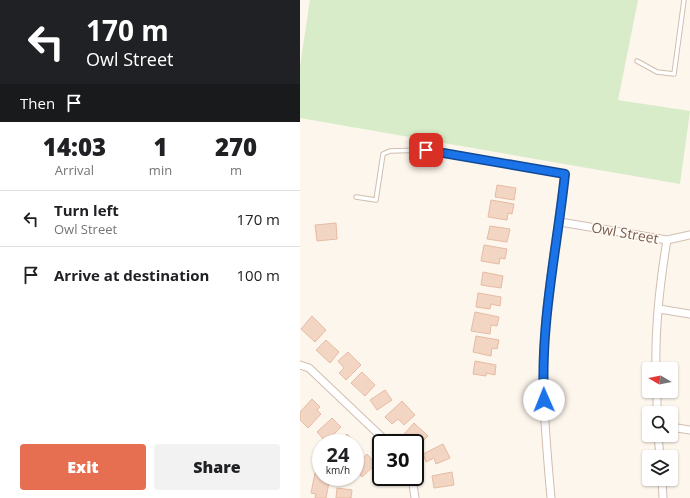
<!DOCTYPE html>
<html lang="en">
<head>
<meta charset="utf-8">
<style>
	body { margin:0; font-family:"Open Sans",sans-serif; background:#f2f2f2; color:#202124; height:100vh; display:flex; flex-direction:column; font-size:15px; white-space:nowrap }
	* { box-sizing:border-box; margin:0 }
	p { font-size:13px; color:#757577 }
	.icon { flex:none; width:22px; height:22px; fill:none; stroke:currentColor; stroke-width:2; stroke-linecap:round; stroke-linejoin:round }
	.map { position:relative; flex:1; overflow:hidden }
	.side { display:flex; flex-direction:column; background:#fff; width:300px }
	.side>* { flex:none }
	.top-card { background:#202124; color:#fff; overflow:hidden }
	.needle { width:26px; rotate:280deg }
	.controls { position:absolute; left:342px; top:362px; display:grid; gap:8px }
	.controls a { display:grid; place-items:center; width:36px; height:36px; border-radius:4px; background:#fff; box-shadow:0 1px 3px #0004; font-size:20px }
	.speed { position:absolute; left:12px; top:434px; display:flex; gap:8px; font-size:20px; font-weight:700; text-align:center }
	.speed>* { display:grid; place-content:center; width:52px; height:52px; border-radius:50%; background:#fff; box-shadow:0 1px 3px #0004; line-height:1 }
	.speed small { font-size:10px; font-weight:400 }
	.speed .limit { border:2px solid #111; border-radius:6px; background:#fff; color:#111 }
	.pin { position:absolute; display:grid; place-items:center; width:34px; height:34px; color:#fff; margin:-17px; border-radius:8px; box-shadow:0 2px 6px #0006 }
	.me { position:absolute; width:44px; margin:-22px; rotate:359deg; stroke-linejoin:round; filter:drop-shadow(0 0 3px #0008) }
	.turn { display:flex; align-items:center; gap:14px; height:84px; padding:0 20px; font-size:18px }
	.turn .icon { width:52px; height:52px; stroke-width:2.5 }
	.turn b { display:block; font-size:28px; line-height:34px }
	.then { display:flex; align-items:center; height:38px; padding:0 20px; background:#0003; gap:8px; font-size:15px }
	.eta { display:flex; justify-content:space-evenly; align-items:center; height:68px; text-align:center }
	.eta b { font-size:24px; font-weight:800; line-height:28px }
	.cta { display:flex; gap:8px; margin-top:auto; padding:8px 20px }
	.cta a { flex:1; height:46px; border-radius:4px; background:#e76f51; color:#fff; font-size:16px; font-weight:800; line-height:46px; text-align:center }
	.cta a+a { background:#f2f2f2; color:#202124 }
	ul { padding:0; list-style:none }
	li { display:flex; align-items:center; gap:12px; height:56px; padding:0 20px; border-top:1px solid #e0e0e0 }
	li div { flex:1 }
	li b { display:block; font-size:15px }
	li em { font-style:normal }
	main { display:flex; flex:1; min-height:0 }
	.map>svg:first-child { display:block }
	.green { fill:#d8ecc9 }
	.building { fill:#f3d5c3; stroke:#e6bba3 }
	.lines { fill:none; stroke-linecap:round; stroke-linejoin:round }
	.service-casing { stroke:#d1beb0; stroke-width:5.5 }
	.minor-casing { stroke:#d1beb0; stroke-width:9 }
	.service { stroke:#fff; stroke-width:3.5 }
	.minor { stroke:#fff; stroke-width:7 }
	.route-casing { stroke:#114b97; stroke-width:10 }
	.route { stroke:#1a73e8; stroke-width:7 }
	.labels { text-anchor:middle; stroke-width:3; stroke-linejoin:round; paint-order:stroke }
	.street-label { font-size:14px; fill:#7a5c4d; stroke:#fffaf3 }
</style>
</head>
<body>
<main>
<section class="side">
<div class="top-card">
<div class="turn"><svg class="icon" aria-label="left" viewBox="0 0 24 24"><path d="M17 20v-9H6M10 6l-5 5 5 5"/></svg><div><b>170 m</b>Owl Street</div></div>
<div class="then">Then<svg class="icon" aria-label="arrive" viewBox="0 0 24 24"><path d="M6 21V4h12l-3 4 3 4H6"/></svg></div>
</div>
<div class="eta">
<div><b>14:03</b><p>Arrival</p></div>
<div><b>1</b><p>min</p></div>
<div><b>270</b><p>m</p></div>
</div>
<ul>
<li><svg class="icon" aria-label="left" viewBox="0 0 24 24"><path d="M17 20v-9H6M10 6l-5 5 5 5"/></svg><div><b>Turn left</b><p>Owl Street</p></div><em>170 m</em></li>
<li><svg class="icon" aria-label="arrive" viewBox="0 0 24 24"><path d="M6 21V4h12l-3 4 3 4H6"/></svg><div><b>Arrive at destination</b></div><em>100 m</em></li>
</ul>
<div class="cta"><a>Exit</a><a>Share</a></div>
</section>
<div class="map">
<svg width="390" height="498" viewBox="0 0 390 498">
	<rect width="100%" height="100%" fill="#fdf6ec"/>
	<path class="green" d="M10,0H338L318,100L390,111L380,184L0,118V66Z"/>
	<path class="building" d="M197,185L216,188L214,200L195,197Z
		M191,200L214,204L212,214L208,213L207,220L188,217Z
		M36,223L37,239L17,241L15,225Z
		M190,226L210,229L207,242L187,239Z
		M184,245L207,249L205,259L200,258L199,264L181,261Z
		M183,272L203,276L201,288L181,285Z
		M178,293L201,297L200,306L191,304L190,309L176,307Z
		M175,312L199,317L197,326L191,325L190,334L171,331Z
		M12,316L26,330L15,342L1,329Z
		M176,336L199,340L197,349L192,348L191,356L173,352Z
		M26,340L39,352L30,363L16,350Z
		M48,352L61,365L46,380L39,373L44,368L38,361Z
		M175,361L196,365L195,375L186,373V376L173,374Z
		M62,372L75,385L65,396L51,383Z
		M85,390L92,400L77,410L70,400Z
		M12,399L20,407L17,410L21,414L8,428L0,420V412Z
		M102,401L115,415L104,425L98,419L92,424L85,417Z
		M32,418L41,427L26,442L17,432Z
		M114,423L128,436L117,447L115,443H113L104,434Z
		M47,434L54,441L52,443H37Z
		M143,444L150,458L136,464L134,458L126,462L123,454Z
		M67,454L76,464L62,477L55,469V465Z
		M152,472L154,485L134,488L132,476Z
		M15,473L21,474V477H30L26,498H15L16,494L11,493Z
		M37,488L52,490L51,498H36Z"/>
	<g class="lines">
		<g class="service-casing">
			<path id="service" d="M337,61L357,72L374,74L384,0
				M56,197L76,200L83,154L90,151L126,150L265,174"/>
		</g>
		<g class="minor-casing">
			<path id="minor" d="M260,222L367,240L390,235
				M359,309L390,314
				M0,365L9,368L88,443
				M356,369C355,326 360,282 367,240
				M357,391V413
				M371,427L390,430
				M358,435L360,457
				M112,477L115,498
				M362,479L363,498
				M251,498C246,442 241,387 245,331C249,278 259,226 265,174"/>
		</g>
		<use href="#service" class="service"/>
		<use href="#minor" class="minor"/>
	</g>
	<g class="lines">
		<g class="route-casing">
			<path id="route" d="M126,150L265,174C257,249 240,324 244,400"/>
		</g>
		<use href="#route" class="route"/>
	</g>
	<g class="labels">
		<g class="street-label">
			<text transform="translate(325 233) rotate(10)" y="5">Owl Street</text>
		</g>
	</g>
</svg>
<div class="controls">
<a><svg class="needle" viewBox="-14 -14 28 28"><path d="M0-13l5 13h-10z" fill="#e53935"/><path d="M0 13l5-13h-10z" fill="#757577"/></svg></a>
<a><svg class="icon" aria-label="search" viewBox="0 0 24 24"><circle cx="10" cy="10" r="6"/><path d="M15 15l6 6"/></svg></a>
<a><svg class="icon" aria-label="layers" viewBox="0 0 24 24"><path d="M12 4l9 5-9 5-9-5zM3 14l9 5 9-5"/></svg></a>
</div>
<div class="speed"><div>24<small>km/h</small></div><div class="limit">30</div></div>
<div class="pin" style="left:126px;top:150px;background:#d93025"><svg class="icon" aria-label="arrive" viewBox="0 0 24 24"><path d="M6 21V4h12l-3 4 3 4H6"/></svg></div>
<svg class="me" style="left:244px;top:400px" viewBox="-20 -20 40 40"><circle r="19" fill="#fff"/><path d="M0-13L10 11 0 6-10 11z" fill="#1a73e8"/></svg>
</div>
</main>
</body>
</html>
